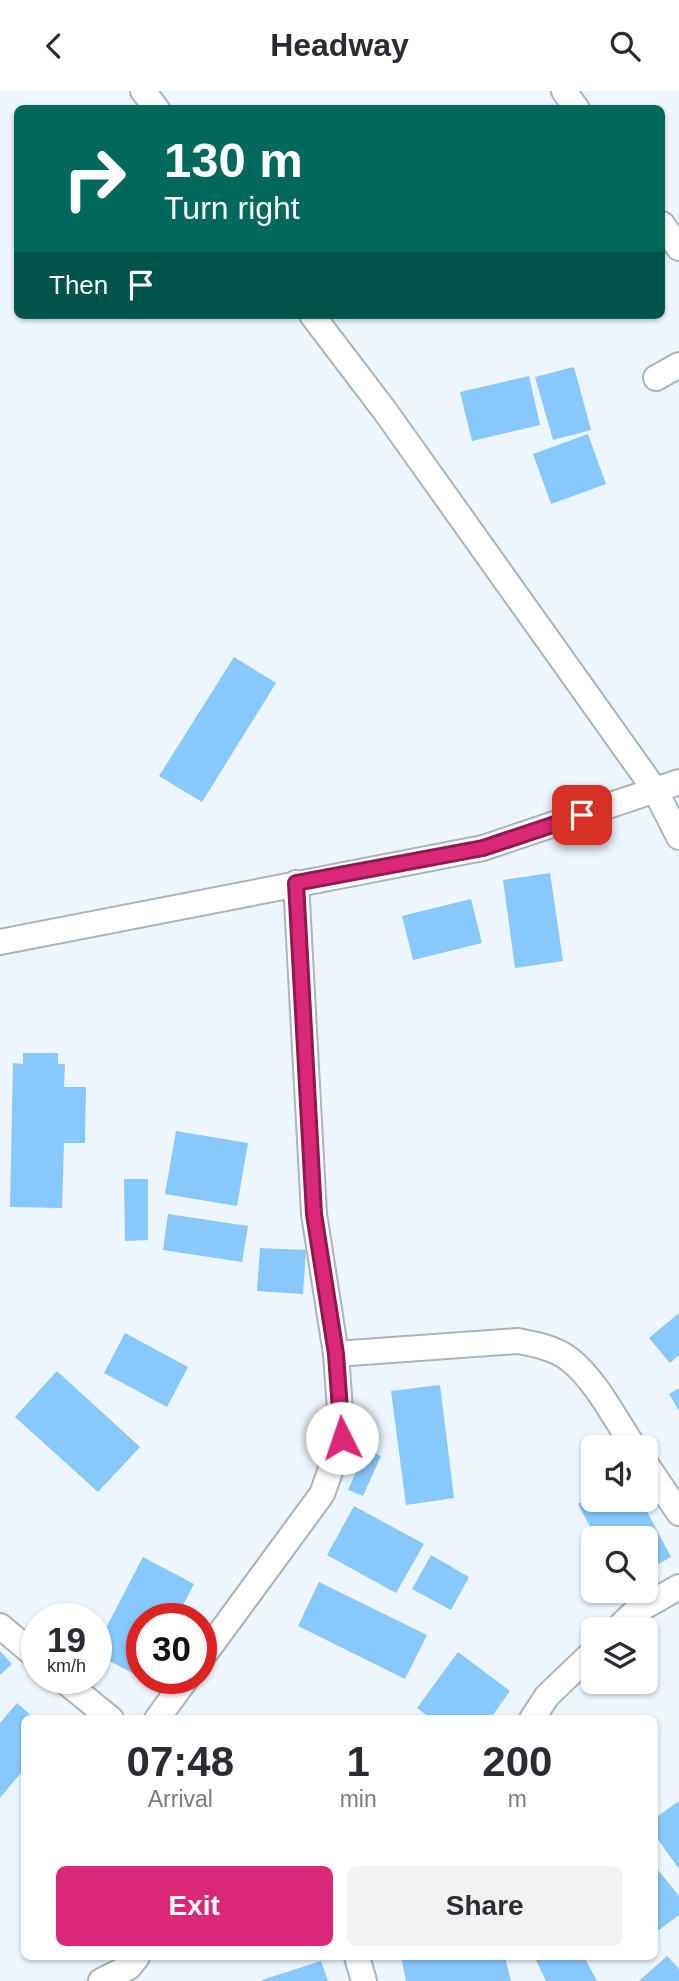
<!DOCTYPE html>
<html lang="en">
<head>
<meta charset="utf-8">
<style>
	body { margin:0; font-family:Arial,sans-serif; background:#f2f2f3; color:#2b2b33; height:100vh; display:flex; flex-direction:column; font-size:26px; white-space:nowrap }
	* { box-sizing:border-box; margin:0 }
	p { font-size:23px; color:#7c7c81 }
	.icon { flex:none; width:38px; height:38px; fill:none; stroke:currentColor; stroke-width:2; stroke-linecap:round; stroke-linejoin:round }
	.map { position:relative; flex:1; overflow:hidden }
	.side { position:absolute; left:21px; top:1624px; width:637px; height:245px; display:flex; flex-direction:column; background:#fff; border-radius:10px; box-shadow:0 2px 5px #0004 }
	.side>* { flex:none }
	.top-card { position:absolute; left:14px; top:14px; width:651px; height:214px; border-radius:10px; box-shadow:0 2px 5px #0004; background:#00695c; color:#fff; overflow:hidden }
	.tools { position:absolute; left:581px; top:1344px; display:grid; gap:14px }
	.tools a { display:grid; place-items:center; width:77px; height:77px; border-radius:10px; background:#fff; box-shadow:0 2px 5px #0004; font-size:35px }
	.speed { position:absolute; left:21px; top:1512px; display:flex; gap:14px; font-size:35px; font-weight:700; text-align:center }
	.speed>* { display:grid; place-content:center; width:91px; height:91px; border-radius:50%; background:#fff; box-shadow:0 2px 5px #0004; line-height:1 }
	.speed small { font-size:18px; font-weight:400 }
	.speed .limit { border:10px solid #d22; background:#fff; color:#111 }
	.pin { position:absolute; display:grid; place-items:center; width:60px; height:60px; color:#fff; margin:-30px; border-radius:14px; box-shadow:0 4px 10px #0006 }
	.me { position:absolute; width:77px; margin:-38px; rotate:356deg; stroke-linejoin:round; filter:drop-shadow(0 0 5px #0008) }
	.turn { display:flex; align-items:center; gap:24px; height:147px; padding:0 35px; font-size:32px }
	.turn .icon { width:91px; height:91px; stroke-width:2.5 }
	.turn b { display:block; font-size:49px; line-height:60px }
	.then { display:flex; align-items:center; height:66px; padding:0 35px; background:#0003; gap:14px; font-size:26px }
	.eta { display:flex; justify-content:space-evenly; align-items:center; height:119px; text-align:center }
	.eta b { font-size:42px; font-weight:700; line-height:49px }
	.cta { display:flex; gap:14px; margin-top:auto; padding:14px 35px }
	.cta a { flex:1; height:80px; border-radius:10px; background:#db2777; color:#fff; font-size:28px; font-weight:700; line-height:80px; text-align:center }
	.cta a+a { background:#f2f2f3; color:#2b2b33 }
	header { display:flex; justify-content:space-between; align-items:center; height:91px; padding:0 35px; background:#fff; font-size:32px; font-weight:700 }
	.map>svg:first-child { display:block }
	.building { fill:#87c8fd }
	.lines { fill:none; stroke-linecap:round; stroke-linejoin:round }
	.minor-casing { stroke:#abb4bb; stroke-width:28 }
	.minor { stroke:#fff; stroke-width:24 }
	.route-casing { stroke:#8e194d; stroke-width:18 }
	.route { stroke:#db2777; stroke-width:12 }
</style>
</head>
<body>
<header><svg class="icon" aria-label="back" viewBox="0 0 24 24"><path d="M15 5l-7 7 7 7"/></svg>Headway<svg class="icon" aria-label="search" viewBox="0 0 24 24"><circle cx="10" cy="10" r="6"/><path d="M15 15l6 6"/></svg></header>
<div class="map">
<svg width="679" height="1890" viewBox="0 0 679 1890">
	<rect width="100%" height="100%" fill="#edf6fe"/>
	<path class="building" d="M574,276L591,339L553,349L535,286Z
		M529,285L540,334L472,350L460,301Z
		M588,343L606,393L551,413L533,363Z
		M234,566L276,592L202,711L159,685Z
		M550,782L563,870L515,877L503,789Z
		M471,808L482,852L413,869L402,825Z
		M23,962H58V973H65L64,996H86L85,1052H64L62,1117L10,1116L13,972L23,973Z
		M176,1040L248,1052L237,1115L165,1103Z
		M124,1088H148V1149L125,1150Z
		M168,1123L248,1135L242,1171L163,1159Z
		M260,1157L306,1159L303,1203L257,1200Z
		M679,1222V1264L670,1272L649,1247Z
		M125,1242L188,1276L167,1316L104,1282Z
		M57,1280L140,1356L98,1401L15,1326Z
		M440,1294L454,1407L406,1414L391,1300Z
		M679,1297V1320L669,1303Z
		M366,1358L381,1365L363,1405L348,1399Z
		M593,1405V1409H641L671,1466L646,1480V1447H596L578,1413Z
		M354,1415L424,1453L396,1502L327,1464Z
		M431,1464L469,1486L451,1519L412,1498Z
		M143,1466L194,1493L176,1528H142V1587L96,1563V1556Z
		M319,1491L427,1544L405,1588L298,1535Z
		M0,1560L12,1573L0,1584Z
		M458,1561L510,1600L490,1628H432L417,1617Z
		M17,1612L35,1628H24V1678L0,1707V1632Z
		M679,1710V1778L654,1743V1728Z
		M654,1774L679,1805V1824L659,1839L654,1833Z
		M667,1865L679,1878V1890H639Z
		M401,1866H505L511,1890H406Z
		M544,1866H584L597,1890H546L536,1869Z
		M321,1870L328,1890H262V1889Z"/>
	<g class="lines">
		<g class="minor-casing">
			<path id="minor" d="M143,0L157,18
				M564,0L577,18
				M662,133L679,157
				M312,224L385,320L655,699L679,746
				M656,287L679,274
				M0,851L483,757L679,691
				M336,1263L518,1250C534,1253 555,1257 569,1268C596,1289 615,1328 634,1356
				M646,1373L679,1422
				M0,1535L37,1566
				M617,1538L635,1521L679,1496
				M201,1568L322,1403L342,1347L336,1263L314,1123L296,792
				M61,1587L111,1628
				M157,1628L187,1587
				M532,1628L547,1605L593,1561
				M357,1866L364,1890
				M101,1890L129,1876L137,1866"/>
		</g>
		<use href="#minor" class="minor"/>
	</g>
	<g class="lines">
		<g class="route-casing">
			<path id="route" d="M342,1347L336,1263L314,1123L296,792L483,757L582,724"/>
		</g>
		<use href="#route" class="route"/>
	</g>
</svg>
<div class="tools">
<a><svg class="icon" aria-label="sound" viewBox="0 0 24 24"><path d="M4 9h4l5-4v14l-5-4H4zM17 9q2 3 0 6"/></svg></a>
<a><svg class="icon" aria-label="search" viewBox="0 0 24 24"><circle cx="10" cy="10" r="6"/><path d="M15 15l6 6"/></svg></a>
<a><svg class="icon" aria-label="layers" viewBox="0 0 24 24"><path d="M12 4l9 5-9 5-9-5zM3 14l9 5 9-5"/></svg></a>
</div>
<div class="speed"><div>19<small>km/h</small></div><div class="limit">30</div></div>
<div class="pin" style="left:582px;top:724px;background:#d93025"><svg class="icon" aria-label="arrive" viewBox="0 0 24 24"><path d="M6 21V4h12l-3 4 3 4H6"/></svg></div>
<svg class="me" style="left:342px;top:1347px" viewBox="-20 -20 40 40"><circle r="19" fill="#fff"/><path d="M0-13L10 11 0 6-10 11z" fill="#db2777"/></svg>
<div class="top-card">
<div class="turn"><svg class="icon" aria-label="right" viewBox="0 0 24 24"><path d="M7 20v-9h11M14 6l5 5-5 5"/></svg><div><b>130 m</b>Turn right</div></div>
<div class="then">Then<svg class="icon" aria-label="arrive" viewBox="0 0 24 24"><path d="M6 21V4h12l-3 4 3 4H6"/></svg></div>
</div>
<section class="side">
<div class="eta">
<div><b>07:48</b><p>Arrival</p></div>
<div><b>1</b><p>min</p></div>
<div><b>200</b><p>m</p></div>
</div>
<div class="cta"><a>Exit</a><a>Share</a></div>
</section>
</div>
</body>
</html>
